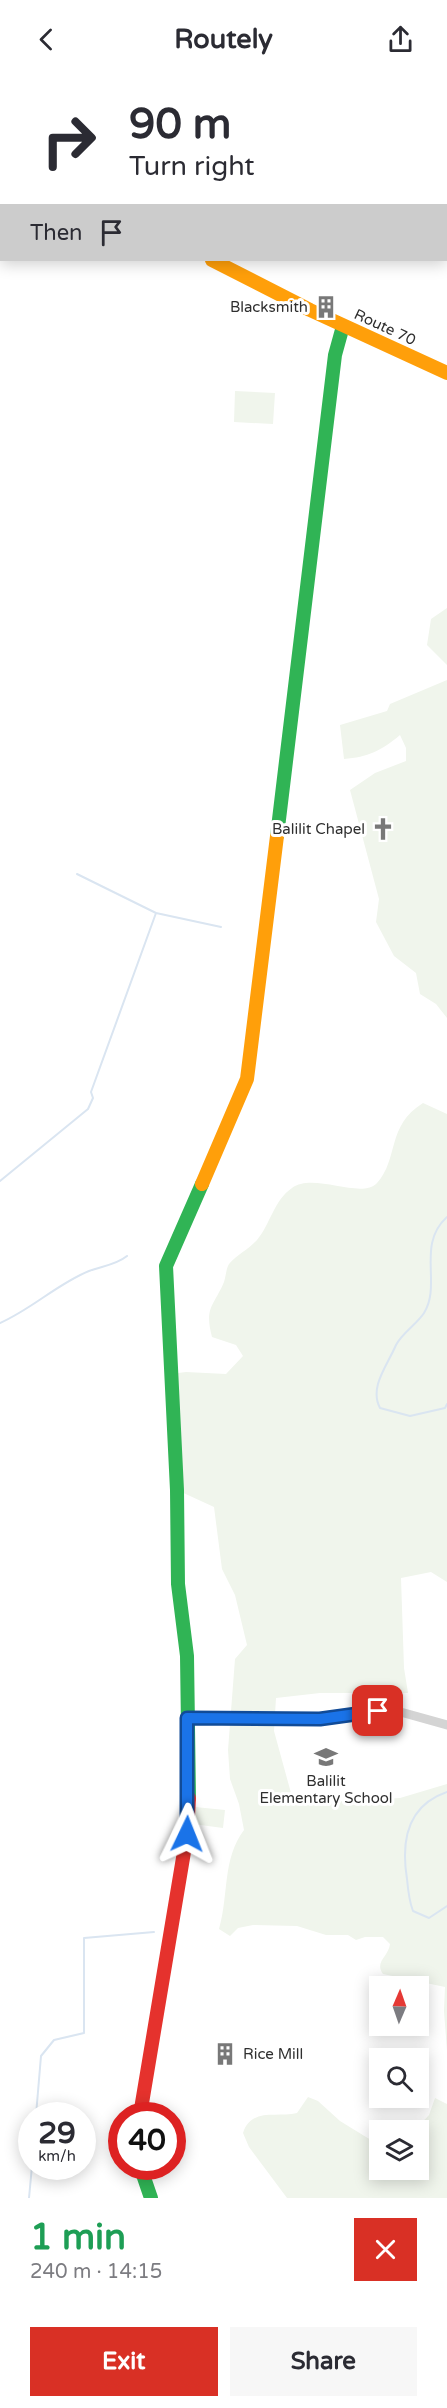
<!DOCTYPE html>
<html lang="en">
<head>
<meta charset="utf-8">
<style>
	body { margin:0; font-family:"Varela Round",sans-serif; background:#f7f7f7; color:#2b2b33; height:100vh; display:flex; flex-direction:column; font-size:22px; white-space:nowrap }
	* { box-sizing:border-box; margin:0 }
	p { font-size:20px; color:#7c7c81 }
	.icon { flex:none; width:33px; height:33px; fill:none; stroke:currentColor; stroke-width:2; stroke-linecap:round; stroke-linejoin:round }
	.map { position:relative; height:2120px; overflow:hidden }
	.details { display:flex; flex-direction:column; background:#fff; flex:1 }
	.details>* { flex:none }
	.top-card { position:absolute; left:0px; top:0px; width:447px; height:183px; box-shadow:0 3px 15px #0003; background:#fff; color:#2b2b33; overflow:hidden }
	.needle { width:39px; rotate:2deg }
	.tools { position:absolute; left:369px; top:1898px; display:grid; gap:12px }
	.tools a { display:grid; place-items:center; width:60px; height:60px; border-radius:0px; background:#fff; box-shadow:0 3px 15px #0003; font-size:30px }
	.speed { position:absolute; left:18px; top:2024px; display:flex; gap:12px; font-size:30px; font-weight:700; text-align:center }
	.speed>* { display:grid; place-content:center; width:78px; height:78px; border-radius:50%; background:#fff; box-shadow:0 3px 15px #0003; line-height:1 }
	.speed small { font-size:15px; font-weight:400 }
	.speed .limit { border:9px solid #d22; background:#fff; color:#111 }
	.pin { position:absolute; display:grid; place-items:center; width:51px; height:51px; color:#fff; margin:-26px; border-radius:12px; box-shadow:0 3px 9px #0006 }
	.me { position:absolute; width:66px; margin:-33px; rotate:2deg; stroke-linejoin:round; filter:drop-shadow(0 0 4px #0008) }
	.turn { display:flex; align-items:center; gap:21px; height:126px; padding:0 30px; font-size:27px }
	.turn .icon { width:78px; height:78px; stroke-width:2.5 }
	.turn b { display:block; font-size:42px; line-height:51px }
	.then { display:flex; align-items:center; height:57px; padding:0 30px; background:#0003; gap:12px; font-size:22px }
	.round { display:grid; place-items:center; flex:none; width:63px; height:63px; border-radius:0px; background:#f7f7f7 }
	.headline { display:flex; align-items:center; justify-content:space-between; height:102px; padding:0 30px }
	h1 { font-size:36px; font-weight:700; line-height:45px; color:#1e9e55 }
	.primary-button { display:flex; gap:12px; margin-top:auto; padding:12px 30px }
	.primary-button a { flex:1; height:69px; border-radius:0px; background:#d93025; color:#fff; font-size:24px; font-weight:700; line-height:69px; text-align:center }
	.primary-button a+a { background:#f7f7f7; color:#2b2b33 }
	header { display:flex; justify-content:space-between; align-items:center; height:78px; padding:0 30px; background:#fff; font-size:27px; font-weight:700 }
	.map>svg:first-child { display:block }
	.green { fill:#f0f5ec }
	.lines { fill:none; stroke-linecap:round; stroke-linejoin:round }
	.stream { stroke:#dae5f1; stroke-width:2 }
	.river { stroke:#dae5f1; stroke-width:15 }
	.street { stroke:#d4d4d4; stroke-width:9 }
	.fast { stroke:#30b455; stroke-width:14 }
	.slow { stroke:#ff9f0a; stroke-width:14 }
	.jam { stroke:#e5322d; stroke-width:14 }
	.route-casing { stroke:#114b97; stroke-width:15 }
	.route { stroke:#1a73e8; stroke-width:10 }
	.labels { text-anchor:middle; stroke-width:6; stroke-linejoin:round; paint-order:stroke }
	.poi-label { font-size:15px; fill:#2f2f2f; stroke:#fff; text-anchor:end }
	.street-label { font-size:15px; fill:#2f2f2f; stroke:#fff }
</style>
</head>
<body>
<header><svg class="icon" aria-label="back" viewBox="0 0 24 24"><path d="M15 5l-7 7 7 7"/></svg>Routely<svg class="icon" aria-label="share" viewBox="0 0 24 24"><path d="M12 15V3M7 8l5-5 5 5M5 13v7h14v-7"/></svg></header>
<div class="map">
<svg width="447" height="2120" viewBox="0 0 447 2120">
	<rect width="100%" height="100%" fill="#fff"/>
	<path class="green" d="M235,313L275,315L273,346L234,344Z
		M447,530V587L427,567L431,541Z
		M447,602V940L436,926L420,916L416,895L394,878L376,844L379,821L350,712L375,695L406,683V670L400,657C381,673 368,679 344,681L340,647L387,633L390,626Z
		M423,1025L447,1036V1504L431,1494L401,1500L404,1590L408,1615H320L276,1620L274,1653L294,1726L400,1720L447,1706V1973L444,1933L445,1909L383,1896C374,1884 389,1878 390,1866L383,1859H365L356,1862L348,1857H326L297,1848L253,1847L238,1850L230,1858L219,1851C229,1817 222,1781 244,1752L239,1726L230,1701L228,1672L235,1581L247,1567L235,1517L222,1491L214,1429L177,1412L170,1296L186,1294L226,1296L243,1278L236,1267L212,1259C204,1229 214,1228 224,1204C226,1198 226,1191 229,1186C237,1177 249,1171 257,1162C270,1147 274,1122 292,1110C314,1094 361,1122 377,1105C399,1081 386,1048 423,1025Z
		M195,1729L225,1732L223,1750L193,1746Z
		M308,2019L318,2023L340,2043L379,2067L380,2091H418V2052H415L429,2037L435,2020L447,2026V2120H287L249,2069L243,2055C251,2029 277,2040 297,2035Z"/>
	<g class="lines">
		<path class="stream" d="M74,0H96
			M101,0H121
			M171,0V2
			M0,10H2
			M156,835L221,849
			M0,1103L88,1031L93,1020L91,1014L156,835L77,796
			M447,1139C416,1167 442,1206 424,1235C417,1246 402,1255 396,1267C387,1288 369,1309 380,1330L410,1338L445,1330L447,1326
			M0,1245C32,1231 57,1206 89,1193C102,1188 116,1187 127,1178
			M447,1714C406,1728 401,1764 407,1801C408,1812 409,1823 413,1833L429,1840L447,1828
			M36,2037L41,1978L54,1962L84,1955V1860L154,1854
			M29,2120L32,2088"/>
		<path class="river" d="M0,30L2,32
			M0,154L2,151"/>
		<path class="street" d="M70,0V2
			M166,0V2
			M187,1640L320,1641L397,1633L447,1647"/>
		<path class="fast" d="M277,758L335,277L343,248
			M189,1720L187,1578L178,1506L177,1412L166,1188L202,1106
			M140,2088L151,2120"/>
		<path class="slow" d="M0,87H2
			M212,182L310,232L447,295
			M202,1106L247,1001L277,758"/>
		<path class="jam" d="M140,2037L187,1756L189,1720"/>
	</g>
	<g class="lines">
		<g class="route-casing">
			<path id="route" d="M187,1756V1640L320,1641L378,1633"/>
		</g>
		<use href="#route" class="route"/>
	</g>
	<defs>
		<g id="building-bare" transform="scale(1.8)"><path d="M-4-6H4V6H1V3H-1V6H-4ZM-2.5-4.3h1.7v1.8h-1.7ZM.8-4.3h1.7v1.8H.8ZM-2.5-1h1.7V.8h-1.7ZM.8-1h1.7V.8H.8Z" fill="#787878" stroke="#fff" stroke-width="2.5" paint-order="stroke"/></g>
		<g id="church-bare" transform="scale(1.8)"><path d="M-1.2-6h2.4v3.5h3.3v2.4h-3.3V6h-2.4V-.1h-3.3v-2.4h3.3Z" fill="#787878" stroke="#fff" stroke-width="2.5" paint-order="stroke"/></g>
		<g id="school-bare" transform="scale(1.8)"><path d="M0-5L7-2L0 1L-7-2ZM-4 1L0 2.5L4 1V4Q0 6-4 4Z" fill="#787878" stroke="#fff" stroke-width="2.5" paint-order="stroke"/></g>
	</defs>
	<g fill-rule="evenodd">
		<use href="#building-bare" x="326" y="229"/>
		<use href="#church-bare" x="383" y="751"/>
		<use href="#school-bare" x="326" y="1679"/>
		<use href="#building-bare" x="225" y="1976"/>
	</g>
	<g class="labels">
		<g class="poi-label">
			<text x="308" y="234">Blacksmith</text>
			<text x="365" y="756">Balilit Chapel</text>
			<text x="326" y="1708" text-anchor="middle">Balilit<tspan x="326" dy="17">Elementary School</tspan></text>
			<text x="243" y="1981" text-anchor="start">Rice Mill</text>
		</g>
		<g class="street-label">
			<text transform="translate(385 249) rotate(25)" y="5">Route 70</text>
		</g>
	</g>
</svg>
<div class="tools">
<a><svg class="needle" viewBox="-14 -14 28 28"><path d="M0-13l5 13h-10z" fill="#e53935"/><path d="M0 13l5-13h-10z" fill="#7c7c81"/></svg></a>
<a><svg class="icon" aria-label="search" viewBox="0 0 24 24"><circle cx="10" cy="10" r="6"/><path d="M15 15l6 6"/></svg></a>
<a><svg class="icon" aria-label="layers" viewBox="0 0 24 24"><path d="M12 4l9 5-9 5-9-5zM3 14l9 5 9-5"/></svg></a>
</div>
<div class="speed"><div>29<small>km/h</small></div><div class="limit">40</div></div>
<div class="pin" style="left:378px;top:1633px;background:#d93025"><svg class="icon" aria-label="arrive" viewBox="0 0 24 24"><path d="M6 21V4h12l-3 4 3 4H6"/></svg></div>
<svg class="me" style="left:187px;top:1756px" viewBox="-20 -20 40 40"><path d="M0-17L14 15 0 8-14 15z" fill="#1a73e8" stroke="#fff" stroke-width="4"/></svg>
<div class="top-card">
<div class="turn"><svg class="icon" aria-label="right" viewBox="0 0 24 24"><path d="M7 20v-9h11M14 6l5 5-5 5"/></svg><div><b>90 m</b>Turn right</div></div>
<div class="then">Then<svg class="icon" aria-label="arrive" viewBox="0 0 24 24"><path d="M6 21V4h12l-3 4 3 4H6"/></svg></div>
</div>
</div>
<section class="details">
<div class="headline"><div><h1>1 min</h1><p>240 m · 14:15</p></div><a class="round" style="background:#d93025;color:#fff"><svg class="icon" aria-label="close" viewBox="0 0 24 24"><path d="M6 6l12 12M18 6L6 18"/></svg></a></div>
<div class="primary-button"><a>Exit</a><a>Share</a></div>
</section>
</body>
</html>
